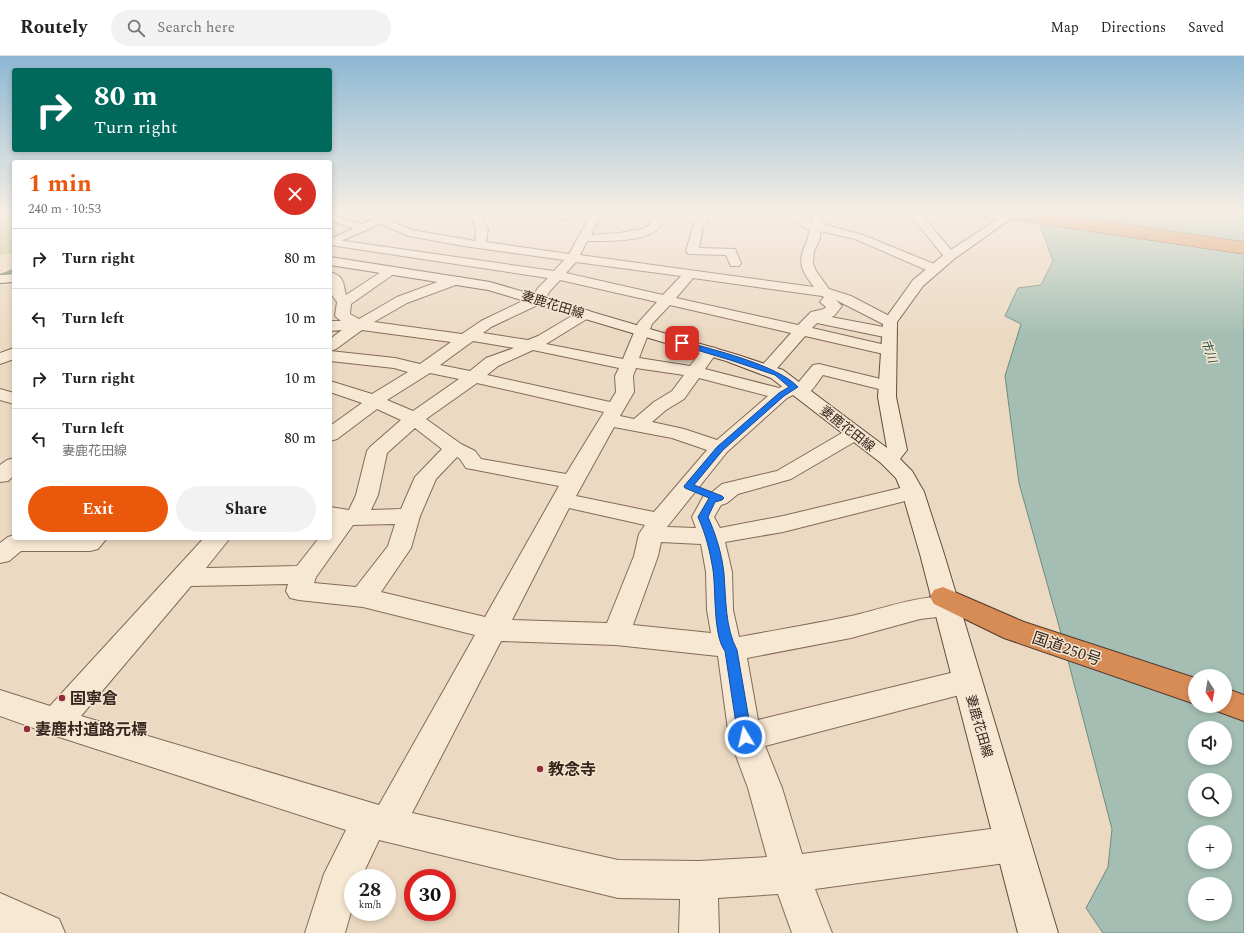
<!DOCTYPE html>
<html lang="en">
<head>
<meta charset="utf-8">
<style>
	body { margin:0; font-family:Spectral,"Noto Sans JP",serif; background:#f2f2f2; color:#222; height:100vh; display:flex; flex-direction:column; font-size:15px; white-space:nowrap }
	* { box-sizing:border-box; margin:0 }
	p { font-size:13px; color:#767676 }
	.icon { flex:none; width:22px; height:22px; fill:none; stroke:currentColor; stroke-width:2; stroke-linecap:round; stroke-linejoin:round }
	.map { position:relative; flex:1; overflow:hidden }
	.side { position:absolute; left:12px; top:104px; width:320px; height:380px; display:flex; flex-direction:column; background:#fff; border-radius:4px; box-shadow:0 2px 6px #0003 }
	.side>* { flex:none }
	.banner { position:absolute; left:12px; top:12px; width:320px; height:84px; border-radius:4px; box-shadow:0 2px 6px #0003; background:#00695c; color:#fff; overflow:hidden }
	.needle { width:26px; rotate:169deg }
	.buttons { position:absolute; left:1188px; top:613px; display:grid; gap:8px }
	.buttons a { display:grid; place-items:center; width:44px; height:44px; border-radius:50%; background:#fff; box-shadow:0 2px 6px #0003; font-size:20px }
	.speed { position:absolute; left:344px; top:813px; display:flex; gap:8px; font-size:20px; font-weight:700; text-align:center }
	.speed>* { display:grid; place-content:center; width:52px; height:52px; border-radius:50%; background:#fff; box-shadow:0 2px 6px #0003; line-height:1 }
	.speed small { font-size:10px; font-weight:400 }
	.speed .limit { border:6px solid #d22; background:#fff; color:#111 }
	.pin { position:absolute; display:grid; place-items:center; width:34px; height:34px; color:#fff; margin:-17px; border-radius:8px; box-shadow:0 2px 6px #0006 }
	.me { position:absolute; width:44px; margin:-22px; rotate:351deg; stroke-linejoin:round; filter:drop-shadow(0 0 3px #0008) }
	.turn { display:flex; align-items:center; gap:14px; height:84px; padding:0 16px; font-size:18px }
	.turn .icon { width:52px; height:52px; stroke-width:2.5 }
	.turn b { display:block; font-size:28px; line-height:34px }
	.round { display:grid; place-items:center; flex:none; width:42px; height:42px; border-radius:21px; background:#f2f2f2 }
	.head { display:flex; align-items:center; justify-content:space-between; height:68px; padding:0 16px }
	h1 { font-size:24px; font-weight:700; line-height:30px; color:#ea580c }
	.button { display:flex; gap:8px; margin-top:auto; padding:8px 16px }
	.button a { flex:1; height:46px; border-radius:24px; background:#ea580c; color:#fff; font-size:16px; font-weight:700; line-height:46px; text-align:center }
	.button a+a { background:#f2f2f2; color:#222 }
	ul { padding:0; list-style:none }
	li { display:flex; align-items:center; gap:12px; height:60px; padding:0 16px; border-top:1px solid #e0e0e0 }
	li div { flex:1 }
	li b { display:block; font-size:15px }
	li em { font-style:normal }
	header { display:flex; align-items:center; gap:24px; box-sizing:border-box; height:56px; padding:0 20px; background:#fff; border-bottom:1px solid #e0e0e0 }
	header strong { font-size:19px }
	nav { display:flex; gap:22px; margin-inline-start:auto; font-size:14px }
	.search { width:280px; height:36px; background:#f2f2f2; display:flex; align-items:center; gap:10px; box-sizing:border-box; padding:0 14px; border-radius:22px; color:#767676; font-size:15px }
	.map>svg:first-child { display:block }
	.green { fill:#c9c896 }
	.water { fill:#a4beb3; stroke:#6c8c7f; fill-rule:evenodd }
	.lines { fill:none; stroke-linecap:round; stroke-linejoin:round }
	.stream { stroke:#6c8c7f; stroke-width:3 }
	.street-casing { stroke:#846a5a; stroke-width:2 }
	.secondary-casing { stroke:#664c3d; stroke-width:2 }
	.highway-casing { stroke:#523a2e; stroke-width:2 }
	.street { fill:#f7e8d4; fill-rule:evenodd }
	.secondary { fill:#f7e8d4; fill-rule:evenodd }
	.highway { fill:#d88c55; fill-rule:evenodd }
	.highway-bridge-casing { stroke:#523a2e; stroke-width:13; stroke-linecap:butt }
	.highway-bridge { stroke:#d88c55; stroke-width:12 }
	.route { fill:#1a73e8; stroke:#114b97 }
	.poi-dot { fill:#912d3b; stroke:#f4e5d1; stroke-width:1.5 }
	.labels { text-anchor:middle; stroke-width:3; stroke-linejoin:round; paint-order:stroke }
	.far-water-label { font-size:12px; font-style:italic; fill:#2d544c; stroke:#f4e5d1 }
	.street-label { font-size:13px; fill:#35251d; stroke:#f4e5d1 }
	.near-street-label { font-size:16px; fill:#35251d; stroke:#f4e5d1 }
	.near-poi-label { font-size:16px; font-weight:bold; fill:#35251d; stroke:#f4e5d1; text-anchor:start }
</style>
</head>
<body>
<header>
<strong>Routely</strong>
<div class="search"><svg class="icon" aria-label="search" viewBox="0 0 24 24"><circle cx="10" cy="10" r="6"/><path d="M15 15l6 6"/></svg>Search here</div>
<nav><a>Map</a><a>Directions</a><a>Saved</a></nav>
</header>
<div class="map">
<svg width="1244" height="877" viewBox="0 0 1244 877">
	<rect width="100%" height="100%" fill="#ecd9c2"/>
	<path class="green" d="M0,157H14V197L0,199Z"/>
	<path class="water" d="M1048,157H1244V877H1103L1086,852L1108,811L1112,773L1059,570L1019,427L1005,320L1021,268L1005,260L1018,232L1041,229L1053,205L1039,166ZM1195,620H1225V650H1195ZM1195,672H1225V702H1195ZM1195,724H1225V754H1195ZM1195,776H1225V806H1195ZM1195,828H1225V858H1195Z"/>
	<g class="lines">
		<path class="stream" d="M0,220L14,214"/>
		<g class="street-casing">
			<path id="street" d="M470,157H480L488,173L486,186L569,198L592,157H602L591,179L619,177L642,173L648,170L658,157H668C665,163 661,171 655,175C640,186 606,185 587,185L580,199L814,231C804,218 797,208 804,192C807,186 809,180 809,174L780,157H793L813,167L810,157H820L825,169L863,179L939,210L941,213L939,216H931L855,183L820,175V182L814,196L813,207L816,215L829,233L851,240L895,263L897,266L895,269L890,270L885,269L836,244L842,250L834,260L831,261L889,272L894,274L897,277L894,280L889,282L817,267L812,272L894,291L896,294L894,297L888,299L805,280L772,318L766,319L760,318L758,314L791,277L670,249L652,268L639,302L690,310C698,301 702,288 716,292L718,295L705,313L779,332C785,329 791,325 798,327L813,309L819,308L893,326L896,330L893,334L887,335L823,319C815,329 807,347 793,339L787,342L727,396L667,471L696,472L692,461L704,439L711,437L722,428L777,415L847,374L854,372L861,374L864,378L861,382L791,423L738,438L727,447L721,449L714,461L720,472L783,460L913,429L921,431L924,436L921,441L913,443L783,476L725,486L732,516L733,554L739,581C776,574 814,568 851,560C880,554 928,535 955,543L959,550L955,557L946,560L920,563L851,582L747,602L758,664L967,613L977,616L982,625L977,634L967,637L765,690L782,732L802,798L1013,770L1026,775L1031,788L1026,801L1013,806L815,833L832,877H792L778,838L718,842L719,877H679L680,843L618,842L379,784L361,822H353V849L345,877H305L324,818L346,774L56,680L0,660V634L50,650L204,482H230L206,512L297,510L319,482H330V467L331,465H330V451L349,454L356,439L367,395L370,391L401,364L377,353L337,383L330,385V370L362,347L330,336V325L372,338L408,316L394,312L330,305V295L395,302L420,308L451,286L362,274L336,293L330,295V283L342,274L330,275V265H341L335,260L337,246L331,238L330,216C345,220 343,228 346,239L387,212H397L398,215L351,248L350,258L359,263L397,241L451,221H461L463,224L461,227L407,247L374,266L462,278L481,265L533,240L538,232L548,222L330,189V183L554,215L564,204L464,190L409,180L376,166L375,164L380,161L412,174L475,185L476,173ZM576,206L681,220L663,239L566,217ZM693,222L822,240L824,241L820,246L826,251L824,253L811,256L798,269L676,242ZM560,224L657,246L638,267L623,303L546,288L590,261L592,258L590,255L585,254L580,255L538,280L528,284L483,277L491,271L544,246L549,236ZM473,285L514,292L486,302L470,315L440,309ZM533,294L619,312L615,320L616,336L610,346L487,319L498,310ZM636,312L684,319L672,335L654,346L634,363L620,360L634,336L633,320ZM430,317L459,323L413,355L387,344ZM699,322L768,340L717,384L684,373L652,366L666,354L684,343ZM477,327L604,356L566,418L481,403L475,395L461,388L426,363ZM614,371L672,382L707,394L654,456L576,440ZM415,372L442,393L415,421L401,453L371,454L378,439L387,397ZM457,401L460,403L466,412L559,430L485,561L381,536L411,492L420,460L436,423ZM569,452L645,469L639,478L634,500L607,567L512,564ZM395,468L388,490L356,531L314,527L316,521L353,469ZM661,486L701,488L706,516L707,554L711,577L633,569L658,500ZM288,528L286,535L290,542L299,544L363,551L475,579L379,749L81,660L191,530ZM501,585L616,589L718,600L729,681L748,732L767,801L699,805L618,804L412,757Z
				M541,157H564L573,159L574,161L569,164L542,159Z
				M701,157H711L703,171L699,192L735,193L741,207L739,210H731L726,199L688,198L686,195L693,171Z
				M730,157H745L746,159L741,162L731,159Z
				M906,157H918L923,161L954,197L956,200L954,203H946L915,165Z
				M978,157H1002L1011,159L1012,161L1007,164L983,160Z
				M330,159L368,170L370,172L364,175L330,165Z
				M14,292V303L0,308V297Z
				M0,333L14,337V348L0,344Z
				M14,402V419L8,425L0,426V409L7,404Z
				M14,479V482H107L98,493L90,495H21L9,505L0,507V487L8,481Z
				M0,837L59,863L65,877H0Z"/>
		</g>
		<g class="secondary-casing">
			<path id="secondary" d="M378,157H388L384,166L330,190V183L376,162Z
				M1007,157H1019L954,203L923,230L897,266L896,341L907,394L900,403L912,415L924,436L944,498L1058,877H1018L920,498L902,436L896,422L881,407L771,322L726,305L488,234L330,209V201L490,226L738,299L783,314L887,392L878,341L883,266L913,224L946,197Z
				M14,218V226L0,227V219Z"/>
		</g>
		<g class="highway-casing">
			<path id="highway" d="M943,531L1024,566L1195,622V648L1004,582L934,548L930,541L934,534Z
				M1225,632L1244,639V665L1214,654L1212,650H1225Z"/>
		</g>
		<use href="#street" class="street"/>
		<use href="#secondary" class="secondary"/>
		<use href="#highway" class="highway"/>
		<g class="highway-bridge-casing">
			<path id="highway-bridge" d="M1010,157L1244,192"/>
		</g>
		<use href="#highway-bridge" class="highway-bridge"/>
	</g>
	<linearGradient id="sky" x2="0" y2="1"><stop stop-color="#8db8d3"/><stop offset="0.56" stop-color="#f6eee4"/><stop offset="1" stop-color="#f6eee4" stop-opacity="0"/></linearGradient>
	<rect width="1244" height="280" fill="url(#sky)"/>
	<path class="route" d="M682,285C711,293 778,309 798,331L784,340L723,394L694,429L722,440L724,442L722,444L715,446L708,461C716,479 722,498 724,518C726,543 725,571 737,594L752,681L750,685L745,687L740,685L738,681L725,595C713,580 716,534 713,514C710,495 706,479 698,461L709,442L685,432L684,430L717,391L779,337L789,331L775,319L730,304L680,289L679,287Z"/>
	<g class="poi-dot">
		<circle cx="62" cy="642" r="4"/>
		<circle cx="27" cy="673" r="4"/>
		<circle cx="540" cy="713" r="4"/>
	</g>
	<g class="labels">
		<g class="far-water-label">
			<text transform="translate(1209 295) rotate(70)" y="4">市川</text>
		</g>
		<g class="street-label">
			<text transform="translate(553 248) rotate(17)" y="5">妻鹿花田線</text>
			<text transform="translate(848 372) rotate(38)" y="5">妻鹿花田線</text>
			<text transform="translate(980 670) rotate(74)" y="5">妻鹿花田線</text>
		</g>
		<g class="near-street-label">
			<text transform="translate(1067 592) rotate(19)" y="6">国道250号</text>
		</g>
		<g class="near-poi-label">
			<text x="70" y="648">固寧倉</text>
			<text x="35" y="679">妻鹿村道路元標</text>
			<text x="548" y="719">教念寺</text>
		</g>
	</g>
</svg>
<div class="buttons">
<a><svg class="needle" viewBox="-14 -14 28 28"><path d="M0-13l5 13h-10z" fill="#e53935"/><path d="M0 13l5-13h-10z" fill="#767676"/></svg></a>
<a><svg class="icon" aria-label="sound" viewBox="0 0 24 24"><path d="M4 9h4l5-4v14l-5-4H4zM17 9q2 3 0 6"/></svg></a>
<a><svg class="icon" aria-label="search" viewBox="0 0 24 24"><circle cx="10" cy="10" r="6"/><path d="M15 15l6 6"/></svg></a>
<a>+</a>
<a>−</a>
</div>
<div class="speed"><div>28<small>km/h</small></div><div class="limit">30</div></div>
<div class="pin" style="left:682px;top:287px;background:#d93025"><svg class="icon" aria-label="arrive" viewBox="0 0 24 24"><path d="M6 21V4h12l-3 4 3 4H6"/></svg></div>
<svg class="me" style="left:745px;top:681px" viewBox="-20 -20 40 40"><circle r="17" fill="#1a73e8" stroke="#fff" stroke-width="3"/><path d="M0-11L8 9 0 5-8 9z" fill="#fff"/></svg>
<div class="banner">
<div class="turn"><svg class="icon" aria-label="right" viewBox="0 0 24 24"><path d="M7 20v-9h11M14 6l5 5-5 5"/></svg><div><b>80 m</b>Turn right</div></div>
</div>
<section class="side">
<div class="head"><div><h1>1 min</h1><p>240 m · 10:53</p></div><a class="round" style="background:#d93025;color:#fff"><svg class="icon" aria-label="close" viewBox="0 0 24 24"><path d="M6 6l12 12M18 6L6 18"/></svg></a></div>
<ul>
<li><svg class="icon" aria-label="right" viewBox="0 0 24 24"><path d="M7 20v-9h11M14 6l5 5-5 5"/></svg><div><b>Turn right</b></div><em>80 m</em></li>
<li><svg class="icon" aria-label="left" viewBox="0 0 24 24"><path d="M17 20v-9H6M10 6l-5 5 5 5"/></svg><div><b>Turn left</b></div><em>10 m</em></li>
<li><svg class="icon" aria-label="right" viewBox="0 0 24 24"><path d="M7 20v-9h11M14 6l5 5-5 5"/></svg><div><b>Turn right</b></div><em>10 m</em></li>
<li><svg class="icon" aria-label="left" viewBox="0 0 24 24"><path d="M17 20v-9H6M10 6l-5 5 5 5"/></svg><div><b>Turn left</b><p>妻鹿花田線</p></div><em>80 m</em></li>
</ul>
<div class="button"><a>Exit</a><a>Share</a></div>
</section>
</div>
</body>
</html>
